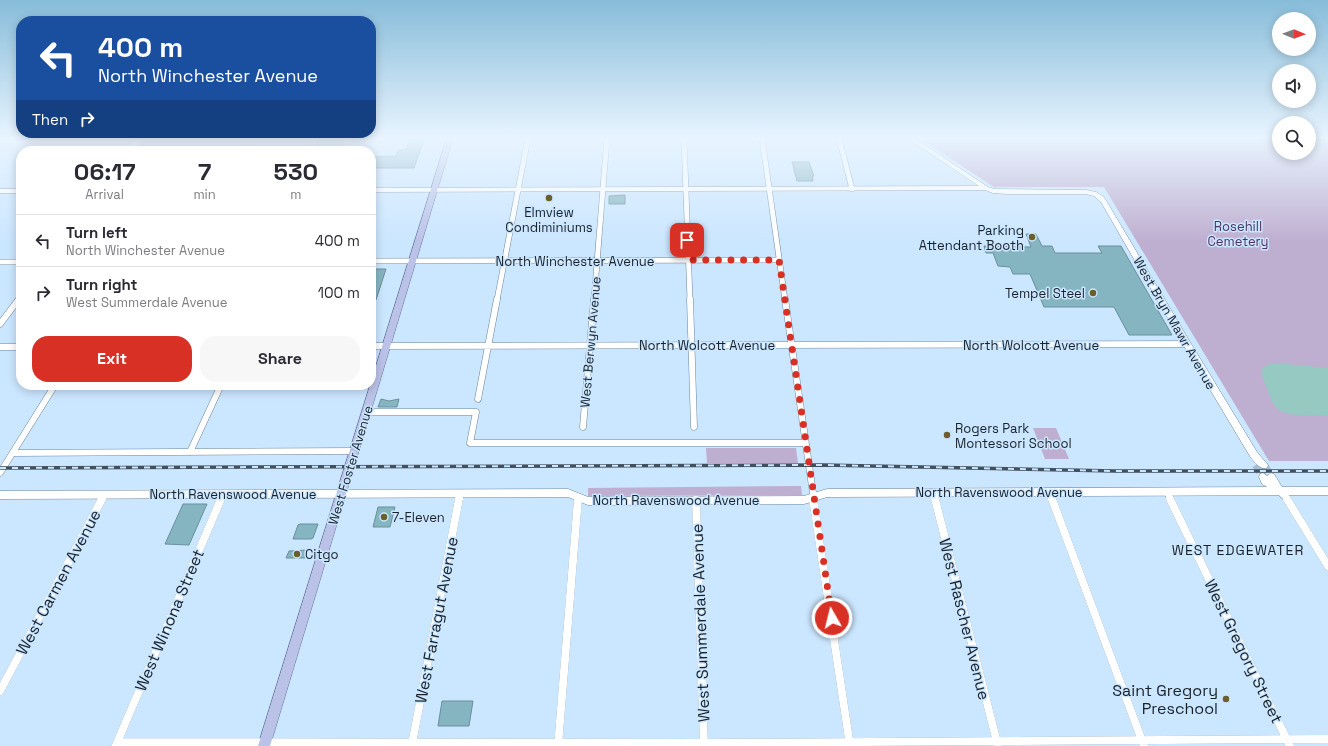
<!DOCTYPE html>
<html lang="en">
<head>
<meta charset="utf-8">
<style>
	body { margin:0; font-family:"Space Grotesk",sans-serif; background:#f7f7f7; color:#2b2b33; height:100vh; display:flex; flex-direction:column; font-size:15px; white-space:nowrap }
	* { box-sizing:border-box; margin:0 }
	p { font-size:13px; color:#7c7c81 }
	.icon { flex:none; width:22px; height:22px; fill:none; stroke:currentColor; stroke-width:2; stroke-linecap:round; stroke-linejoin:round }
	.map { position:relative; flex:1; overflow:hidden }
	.panel { position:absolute; left:16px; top:146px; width:360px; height:244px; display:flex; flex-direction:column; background:#fff; border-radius:16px; box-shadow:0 2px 10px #0003 }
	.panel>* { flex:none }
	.guide { position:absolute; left:16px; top:16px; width:360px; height:122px; border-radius:16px; box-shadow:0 2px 10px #0003; background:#1a4fa0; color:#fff; overflow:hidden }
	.needle { width:26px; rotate:91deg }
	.controls { position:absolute; left:1272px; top:12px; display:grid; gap:8px }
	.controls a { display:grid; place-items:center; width:44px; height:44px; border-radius:50%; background:#fff; box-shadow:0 2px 10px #0003; font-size:20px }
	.pin { position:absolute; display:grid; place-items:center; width:34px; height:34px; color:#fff; margin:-17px; border-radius:8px; box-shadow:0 2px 6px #0006 }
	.me { position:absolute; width:44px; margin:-22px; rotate:352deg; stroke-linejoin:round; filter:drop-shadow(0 0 3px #0008) }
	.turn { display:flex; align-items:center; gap:14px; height:84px; padding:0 16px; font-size:18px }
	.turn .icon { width:52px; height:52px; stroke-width:2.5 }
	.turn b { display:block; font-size:28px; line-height:34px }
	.then { display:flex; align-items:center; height:38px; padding:0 16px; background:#0003; gap:8px; font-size:15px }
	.eta { display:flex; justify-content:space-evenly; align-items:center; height:68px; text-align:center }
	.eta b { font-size:24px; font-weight:700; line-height:28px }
	.action { display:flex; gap:8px; margin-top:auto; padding:8px 16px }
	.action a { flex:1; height:46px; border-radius:16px; background:#d93025; color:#fff; font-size:16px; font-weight:700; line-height:46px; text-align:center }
	.action a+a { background:#f7f7f7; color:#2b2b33 }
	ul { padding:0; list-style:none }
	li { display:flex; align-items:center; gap:12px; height:52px; padding:0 16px; border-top:1px solid #e1e1e2 }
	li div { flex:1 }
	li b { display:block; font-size:15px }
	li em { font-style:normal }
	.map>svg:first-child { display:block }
	.green { fill:#beaed0 }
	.water { fill:#96c9c2 }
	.building { fill:#85b5c1; stroke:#6a9099 }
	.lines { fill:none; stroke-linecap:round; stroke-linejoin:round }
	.secondary-tunnel { stroke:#a7bfd5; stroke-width:8; stroke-dasharray:8 4; stroke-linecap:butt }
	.street-far2-casing { stroke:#6e869d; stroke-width:6 }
	.street-far1-casing { stroke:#6e869d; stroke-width:7 }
	.street-casing { stroke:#6e869d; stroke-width:8 }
	.secondary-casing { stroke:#6e869d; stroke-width:1 }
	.primary-casing { stroke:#656f9c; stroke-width:1 }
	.street-far2 { stroke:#fff; stroke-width:5 }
	.street-far1 { stroke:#fff; stroke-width:6 }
	.street { stroke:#fff; stroke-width:8 }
	.secondary { fill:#fff; fill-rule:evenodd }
	.primary { fill:#bbc2e8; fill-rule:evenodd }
	.rail-casing { stroke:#42505d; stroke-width:3.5 }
	.rail { stroke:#cbe6ff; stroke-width:2; stroke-dasharray:6; stroke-linecap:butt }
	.route { stroke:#d93025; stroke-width:7; stroke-dasharray:0 12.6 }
	.poi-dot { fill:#6c5e2b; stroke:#cbe6ff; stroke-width:1.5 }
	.labels { text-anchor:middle; stroke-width:3; stroke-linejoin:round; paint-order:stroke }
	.poi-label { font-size:13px; fill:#18222b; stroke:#cbe6ff; text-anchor:start }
	.park-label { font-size:13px; fill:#4c3363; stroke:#cbe6ff }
	.street-label { font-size:13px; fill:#18222b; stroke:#cbe6ff }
	.neighbourhood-label { font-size:14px; letter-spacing:1px; fill:#18222b; stroke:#cbe6ff }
	.near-street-label { font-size:16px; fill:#18222b; stroke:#cbe6ff }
	.near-poi-label { font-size:16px; fill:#18222b; stroke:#cbe6ff; text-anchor:end }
</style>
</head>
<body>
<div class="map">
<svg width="1328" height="746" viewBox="0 0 1328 746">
	<rect width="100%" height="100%" fill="#cbe6ff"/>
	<path class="green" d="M145,138H317L310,151H135Z
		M919,138H1279V153H1309V138H1328V461H1269L1104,187H994Z
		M1033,428H1056L1069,459H1045Z
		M706,448H796L798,463H707Z
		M801,486L802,495L588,496V488Z"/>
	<path class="water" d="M1276,363L1328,368V415C1314,414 1281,420 1273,403C1270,397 1268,390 1265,383C1262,377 1260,370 1265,366Z"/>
	<path class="building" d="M319,138H345L339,151H312Z
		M410,138L424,139L414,168H371V157L396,156L398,151L406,149Z
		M792,162H809L814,176H812L813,181H797Z
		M625,195V204H609V196Z
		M1026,234H1036L1042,246H1052L1055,253H1102L1098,246H1121L1172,335H1129L1114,307H1044L1030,274H1013L1010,267L998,266L993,253H986L984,246L1031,247Z
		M375,269H386L376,300H371V273H374Z
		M381,399L389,401L399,399L397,407H378Z
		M183,504H207L189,545L165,544Z
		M378,507H395L390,527H373Z
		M300,524H318L313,538L311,539H293L298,525Z
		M307,550L305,558H286L289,551Z
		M442,701H473L469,726H438Z"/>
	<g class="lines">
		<path class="secondary-tunnel" d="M1256,465L1263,477
			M1264,465L1271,477"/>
		<g class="street-far2-casing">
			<path id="street-far2" d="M684,138L690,300
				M762,138L785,300
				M839,138L852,189
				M0,141H138
				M130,151L139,140
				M371,261L779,260
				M0,262H21
				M18,300L21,296
				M497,300L528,138
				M594,300L607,138"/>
		</g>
		<g class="street-far1-casing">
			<path id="street-far1" d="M690,299L694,427
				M785,299L814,500
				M0,324L19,299
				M371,346L1187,344
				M0,347H21
				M478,399L497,299
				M366,412H476L470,443H805
				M583,427L594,299
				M190,452L221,385
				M13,453L354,451
				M0,473L55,385
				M1279,491L1288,500
				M1049,492L1052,500
				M1167,492L1171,500
				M933,493L935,500
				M101,500L104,495
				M220,500L223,494
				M459,500L460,493
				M578,500V498"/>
		</g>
		<g class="street-casing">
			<path id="street" d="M813,499L850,746
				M935,499L998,746
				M1052,499L1144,746
				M1170,499L1290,746
				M1287,499L1328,566
				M696,500L704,746
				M0,691L102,499
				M118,742L704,743L1328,739
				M412,744L459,499
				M116,745L221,499
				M558,746L578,499"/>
		</g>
		<g class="secondary-casing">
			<path id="secondary" d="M907,138H914L988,187L994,189L1086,190L1096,192L1104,197L1190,342L1257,452L1268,465L1267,468C1260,470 1255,462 1251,458L1184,346L1101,202L1094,196L1086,194H1007L993,193L985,190L371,192V188L979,186Z
				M0,189H21V193H0Z
				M1263,473L1267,476L1271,473L1274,474L1282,487H1328V495L827,497L804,504L588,505L568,497L0,499V491L568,489L588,497L804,496L827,489L1267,487L1262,484L1259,477L1260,474Z"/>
		</g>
		<g class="primary-casing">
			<path id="primary" d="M447,138H453L270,746H258Z"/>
		</g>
		<use href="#street-far2" class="street-far2"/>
		<use href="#street-far1" class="street-far1"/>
		<use href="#street" class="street"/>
		<use href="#secondary" class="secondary"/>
		<use href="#primary" class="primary"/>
		<g class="rail-casing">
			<path id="rail" d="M0,468L823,465L1115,471H1328"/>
		</g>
		<use href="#rail" class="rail"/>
	</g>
	<linearGradient id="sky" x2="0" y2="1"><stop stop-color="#87bcd9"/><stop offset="0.57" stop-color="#e8f4ff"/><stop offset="1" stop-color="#e8f4ff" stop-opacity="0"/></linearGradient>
	<rect width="1328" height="242" fill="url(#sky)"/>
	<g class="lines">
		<path class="route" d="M687,240L688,260H779L832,618"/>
	</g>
	<g class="poi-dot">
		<circle cx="549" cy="198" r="4"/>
		<circle cx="1032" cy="237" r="4"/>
		<circle cx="1093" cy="293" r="4"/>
		<circle cx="947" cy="435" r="4"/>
		<circle cx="384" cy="517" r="4"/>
		<circle cx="297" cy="554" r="4"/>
		<circle cx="1226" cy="699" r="4"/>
	</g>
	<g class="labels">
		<g class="poi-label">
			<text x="549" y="217" text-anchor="middle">Elmview<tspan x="549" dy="15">Condiminiums</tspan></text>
			<text x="1024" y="235" text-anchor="end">Parking<tspan x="1024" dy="15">Attendant Booth</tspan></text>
			<text x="1085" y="298" text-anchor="end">Tempel Steel</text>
			<text x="955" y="433">Rogers Park<tspan x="955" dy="15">Montessori School</tspan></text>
			<text x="392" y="522">7-Eleven</text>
			<text x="305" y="559">Citgo</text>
		</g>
		<g class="park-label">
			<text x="1238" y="231">Rosehill<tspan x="1238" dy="15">Cemetery</tspan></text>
		</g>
		<g class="street-label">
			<text x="575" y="266">North Winchester Avenue</text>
			<text transform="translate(1175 323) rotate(60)" y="5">West Bryn Mawr Avenue</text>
			<text transform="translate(590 342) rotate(-85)" y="5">West Berwyn Avenue</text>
			<text x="707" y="350">North Wolcott Avenue</text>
			<text x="1031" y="350">North Wolcott Avenue</text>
			<text transform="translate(350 465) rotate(-73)" y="5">West Foster Avenue</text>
			<text x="999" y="497">North Ravenswood Avenue</text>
			<text x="233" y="499">North Ravenswood Avenue</text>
			<text x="676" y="505">North Ravenswood Avenue</text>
		</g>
		<g class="neighbourhood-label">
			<text x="1238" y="555">WEST EDGEWATER</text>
		</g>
		<g class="near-street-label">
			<text transform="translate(58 582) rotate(-62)" y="6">West Carmen Avenue</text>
			<text transform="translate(965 619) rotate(76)" y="6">West Rascher Avenue</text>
			<text transform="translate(169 620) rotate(-67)" y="6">West Winona Street</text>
			<text transform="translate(436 620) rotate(-79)" y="6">West Farragut Avenue</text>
			<text transform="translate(700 623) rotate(-92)" y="6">West Summerdale Avenue</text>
			<text transform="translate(1244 651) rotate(64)" y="6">West Gregory Street</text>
		</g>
		<g class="near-poi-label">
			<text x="1218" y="696">Saint Gregory<tspan x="1218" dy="18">Preschool</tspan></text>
		</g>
	</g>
</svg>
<div class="controls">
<a><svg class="needle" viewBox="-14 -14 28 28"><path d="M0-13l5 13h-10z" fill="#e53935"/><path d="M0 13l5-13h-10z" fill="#7c7c81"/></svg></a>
<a><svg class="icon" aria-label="sound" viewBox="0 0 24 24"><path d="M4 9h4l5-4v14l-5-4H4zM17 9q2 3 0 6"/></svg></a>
<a><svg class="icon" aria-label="search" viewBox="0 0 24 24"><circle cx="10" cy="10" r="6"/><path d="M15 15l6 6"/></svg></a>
</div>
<div class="pin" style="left:687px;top:240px;background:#d93025"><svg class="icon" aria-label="arrive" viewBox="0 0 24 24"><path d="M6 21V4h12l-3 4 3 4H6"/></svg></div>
<svg class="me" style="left:832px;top:618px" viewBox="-20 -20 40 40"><circle r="17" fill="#d93025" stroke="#fff" stroke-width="3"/><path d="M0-11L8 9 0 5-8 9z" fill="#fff"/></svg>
<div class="guide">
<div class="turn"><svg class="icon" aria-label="left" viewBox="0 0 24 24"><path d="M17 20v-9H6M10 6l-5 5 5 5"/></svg><div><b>400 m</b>North Winchester Avenue</div></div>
<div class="then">Then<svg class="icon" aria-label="right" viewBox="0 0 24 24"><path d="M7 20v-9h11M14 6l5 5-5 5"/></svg></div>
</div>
<section class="panel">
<div class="eta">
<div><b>06:17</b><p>Arrival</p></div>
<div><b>7</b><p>min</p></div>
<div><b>530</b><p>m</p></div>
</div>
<ul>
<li><svg class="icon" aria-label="left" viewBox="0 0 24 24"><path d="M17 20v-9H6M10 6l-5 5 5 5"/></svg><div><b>Turn left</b><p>North Winchester Avenue</p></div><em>400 m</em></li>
<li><svg class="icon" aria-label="right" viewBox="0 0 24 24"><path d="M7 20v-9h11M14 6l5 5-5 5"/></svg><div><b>Turn right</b><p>West Summerdale Avenue</p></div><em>100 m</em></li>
</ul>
<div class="action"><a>Exit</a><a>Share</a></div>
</section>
</div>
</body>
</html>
